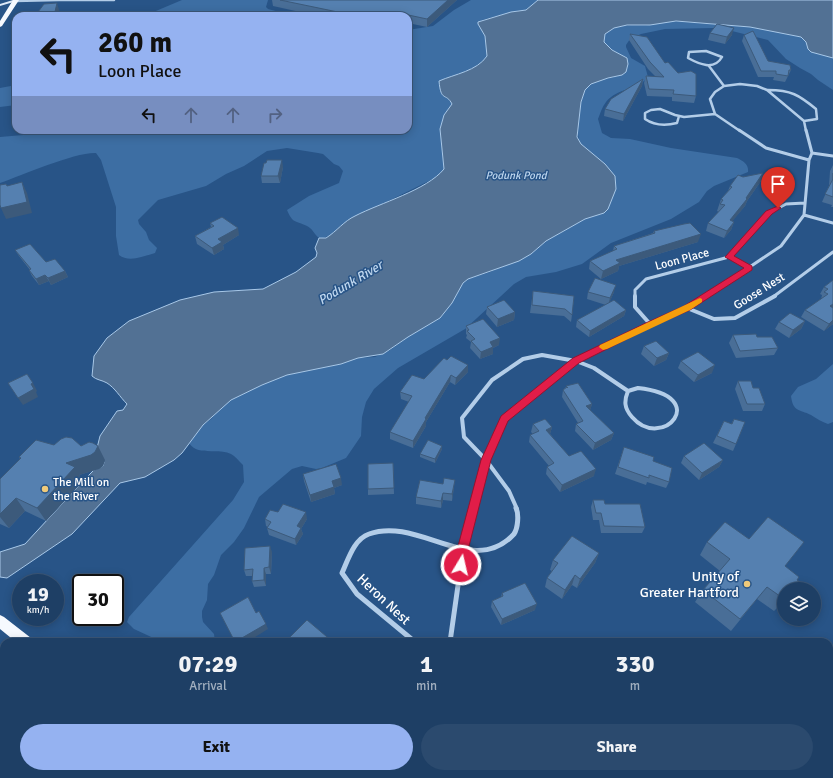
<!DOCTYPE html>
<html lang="en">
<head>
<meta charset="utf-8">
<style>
	body { margin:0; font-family:Signika,sans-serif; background:#2b4a6e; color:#f1f3f6; height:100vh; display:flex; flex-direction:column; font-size:15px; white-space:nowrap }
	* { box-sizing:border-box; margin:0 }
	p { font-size:13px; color:#a1afbf }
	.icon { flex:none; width:22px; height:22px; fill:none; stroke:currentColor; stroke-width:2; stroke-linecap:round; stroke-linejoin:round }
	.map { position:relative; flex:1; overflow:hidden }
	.drawer { position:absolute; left:0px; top:638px; width:833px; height:140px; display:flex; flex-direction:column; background:#1e3f65; border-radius:12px 12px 0 0; box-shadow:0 2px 10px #0003,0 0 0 1px #3c5879 }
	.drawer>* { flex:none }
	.top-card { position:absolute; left:12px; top:12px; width:400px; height:122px; border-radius:12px; box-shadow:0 2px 10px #0003,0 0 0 1px #3c5879; background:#95b2f1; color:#111; overflow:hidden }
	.fabs { position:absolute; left:777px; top:582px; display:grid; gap:8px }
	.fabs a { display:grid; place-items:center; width:44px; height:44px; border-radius:50%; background:#1e3f65; box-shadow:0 2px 10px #0003,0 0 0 1px #3c5879; font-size:20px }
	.speed { position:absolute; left:12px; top:574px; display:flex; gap:8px; font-size:20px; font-weight:700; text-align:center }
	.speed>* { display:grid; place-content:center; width:52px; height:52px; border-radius:50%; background:#1e3f65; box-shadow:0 2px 10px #0003,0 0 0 1px #3c5879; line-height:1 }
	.speed small { font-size:10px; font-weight:400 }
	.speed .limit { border:2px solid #111; border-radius:6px; background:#fff; color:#111 }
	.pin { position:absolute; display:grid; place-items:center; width:34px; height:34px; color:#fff; margin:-41px -17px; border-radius:50% 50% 50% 0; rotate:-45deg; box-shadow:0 0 4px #0007 }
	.pin .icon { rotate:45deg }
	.me { position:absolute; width:44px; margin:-22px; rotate:9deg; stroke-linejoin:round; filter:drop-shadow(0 0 3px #0008) }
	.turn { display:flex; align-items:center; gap:14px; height:84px; padding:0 20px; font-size:18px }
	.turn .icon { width:52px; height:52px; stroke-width:2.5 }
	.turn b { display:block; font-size:28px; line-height:34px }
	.lanes { display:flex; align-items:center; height:38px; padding:0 20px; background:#0003; justify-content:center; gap:20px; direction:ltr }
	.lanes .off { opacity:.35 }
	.eta { display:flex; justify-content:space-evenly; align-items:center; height:68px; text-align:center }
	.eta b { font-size:24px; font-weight:700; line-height:28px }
	.primary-button { display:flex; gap:8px; margin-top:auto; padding:8px 20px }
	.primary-button a { flex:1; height:46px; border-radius:24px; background:#95b2f1; color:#111; font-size:16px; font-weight:700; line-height:46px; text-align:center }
	.primary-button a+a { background:#2b4a6e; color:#f1f3f6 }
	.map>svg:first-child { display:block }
	.green { fill:#3d6ea3 }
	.water { fill:#527194; stroke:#a8c8e8 }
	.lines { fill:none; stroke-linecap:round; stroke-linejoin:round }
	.street-far3 { stroke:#b3cde8; stroke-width:2.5 }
	.street-far2 { stroke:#b3cde8; stroke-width:3 }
	.street-far1 { stroke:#b3cde8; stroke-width:4 }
	.street { stroke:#b3cde8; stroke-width:5 }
	.secondary { fill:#dde9f7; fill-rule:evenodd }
	.primary { fill:#f6f9fe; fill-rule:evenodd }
	.wall { fill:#496e97 }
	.shaded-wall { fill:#3c5a7b }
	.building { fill:#5580b0; stroke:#3c5a7b }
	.route { fill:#e11d48; stroke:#92132f }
	.slow { fill:#f59e0b }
	.poi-dot { fill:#f0ca7a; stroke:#285487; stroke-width:1.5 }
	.labels { text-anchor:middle; stroke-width:3; stroke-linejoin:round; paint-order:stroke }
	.far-water-label { font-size:11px; font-style:italic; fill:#bfd7ef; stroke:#285487 }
	.street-label { font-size:12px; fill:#fff; stroke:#285487 }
	.poi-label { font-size:12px; fill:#fff; stroke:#285487; text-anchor:start }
	.water-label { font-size:13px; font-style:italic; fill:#bfd7ef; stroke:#285487 }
	.near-poi-label { font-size:14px; fill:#fff; stroke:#285487; text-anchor:end }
	.near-street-label { font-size:14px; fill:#fff; stroke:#285487 }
</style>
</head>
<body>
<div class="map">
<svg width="833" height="778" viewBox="0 0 833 778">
	<rect width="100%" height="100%" fill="#285487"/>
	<path class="green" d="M182,0H268L266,7L268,9L295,16H144Z
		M471,0H538L526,10L516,11L482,20L478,24L485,36L487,56C477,71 455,74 440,81L443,96L451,101L452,104L444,115L440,129L444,169L439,176L344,223C337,231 330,238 319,238C314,234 312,228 307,226C295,220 293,224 287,210L309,196L339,183L343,171L339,166L334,164L323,154L318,153L287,148L267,151L244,166L226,174L206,186L158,200L138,220L139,224L146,232L149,240L157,248L155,253C144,256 129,263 119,255L116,236V207L101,160L96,153C75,152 23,175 0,183V137L23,135L46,130H408V30L433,26L454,10Z
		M670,21L750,27L796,36L801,37L816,53L833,55V90L818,80L811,74L800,68L786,59L768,40L724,29L713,28L665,29L641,34L630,39L626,45V47L631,58L645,66L648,77C638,90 617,88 606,102C602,107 600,114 598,119L602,133L611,138L630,139L671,148L737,158C743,161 749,164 748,172L714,186L707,191L699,202L671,219L611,243L582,264L556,272L526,277L514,284L465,329L398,368L374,389L366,402L362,417L361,436L346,458L322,468L316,469L302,466L292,469L259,497L244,528L234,542L221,555L214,575L208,584L207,600L202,611V617L203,622L214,634L215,642H162L134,629L127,622L129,617L233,500L244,482L243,465C239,461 235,456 231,454C218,447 198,457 189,443L203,425L211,419L223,405L231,400L262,385L287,375L341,364L358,358L375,357L390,350L408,337L440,318L452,303L463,283L468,279L490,272L531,254L546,241L585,219L604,213L608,209L605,164C597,158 587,152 581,144C574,136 580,92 589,85C599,77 616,80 626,72L628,64L627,58L612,50L604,42L605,34C618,22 636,27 651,25C657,24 663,22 670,21Z
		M16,85V105L0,107V88Z
		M833,364V422L828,424C822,422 817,419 811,415C799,409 793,412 791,396L798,387L816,379Z"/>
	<path class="water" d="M538,0H833V58L811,52L808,49L806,42L801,37L750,27L676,21L650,25H627L614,28L605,34L604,42L612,50L627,58L628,64L626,72L622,75L608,78L591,84L585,90L581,102L577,137L581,144L605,164L615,176L616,189L608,209L604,213L585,219L546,241L531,254L519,261L468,279L463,283L452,303L440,318L408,337L383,354L358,358L341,364L287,375L262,385L231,400L203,425L182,453L174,460L145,477L120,483L72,534L7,578L0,577V552L25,544L85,479L94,470L103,466L104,462L95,456L100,436L117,411L123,410L127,404C120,397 115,388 107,383C102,380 96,380 92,376L94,356L107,338L129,321L180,300L214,292L263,289L296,272L316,257L317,253L315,248L319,238H326C337,231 344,221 355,216C380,203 427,190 444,169L440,129L444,115L452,104C446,92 441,103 439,81C455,74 477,71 487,56L485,36L478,24V22L511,12L526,10Z"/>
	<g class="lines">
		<path class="street-far3" d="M60,0H114
			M15,1L59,0
			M706,51L722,57C714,71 699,64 688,58L689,52Z
			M709,66L724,86
			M768,90C791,90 799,95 816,109L817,119L804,121
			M679,116L677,123C665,126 655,126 645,119V113L651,110L660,109L675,115L684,117L715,114
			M740,131L715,114L710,99L715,92L724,86L740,84L757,86L767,90L804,121L806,131"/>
		<path class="street-far2" d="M739,130L766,148L809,160
			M806,130L812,153L809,160
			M812,153L833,156
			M804,215L833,223
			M729,257L749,268
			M635,297V290L646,279L729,257L769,213L786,204L805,203
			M705,297L781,246L804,215L809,160
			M773,297L833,252"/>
		<path class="street-far1" d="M635,296V307L650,324
			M687,308L714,319L735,318L775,296
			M638,388C713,396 662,452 632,417C624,408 624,401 628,391Z
			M474,509L486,460L505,418L576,361L650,324L687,308L707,296
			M517,509L509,491L486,460L464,437L462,418L492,380L523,359L542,355L576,361L594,368L628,391"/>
		<path class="street" d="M415,642L357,594L342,573C348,560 354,539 369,534C419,516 473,579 514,534C518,528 519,514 516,508
			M450,642L463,550L474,508
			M419,778L421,774"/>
		<path class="secondary" d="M13,0L17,1L0,6V4Z"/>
		<path class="primary" d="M13,0H19L2,26L0,27V21Z
			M0,615L4,617L31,638L32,642H16L0,629Z
			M339,774H363L364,778H340Z"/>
	</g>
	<path class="wall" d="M272,0H457L427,27L408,23V16H318L273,6Z
		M710,33L732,35L725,44L708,40Z
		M630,34L665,63L696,96L694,103L672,101V97L647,96L644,83L646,76H655L648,69L629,40Z
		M744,35L768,61L791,70L785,82L773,80L774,77H758L742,41Z
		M643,79L642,86L623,121L604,116L605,109Z
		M833,165V207H831L832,205L822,202L829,186L830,171Z
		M283,167L280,183H262L261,176Z
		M765,173L789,180L786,187L773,190L762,180Z
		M743,177L761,181L747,201L745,206L732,221L734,222L731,230L724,238L706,231L708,223L719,212L717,211L721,199L728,191L730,186Z
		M210,223L239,235L223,245L224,249L214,255L197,244L195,236L211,227Z
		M654,231L698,242L619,266L618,271L601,279L589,269L590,261L613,251L614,246L653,233Z
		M15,250L65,271L68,277L51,285L49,281L39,285L32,276L29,270H30L19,256Z
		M833,280V324L824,331L801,317L805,310L821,300L822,295L820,294L824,287Z
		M533,291L574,296L572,315L571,322L564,316L530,313Z
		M588,292H614L609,303L626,310L624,316L589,337L576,327L577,320L606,305L587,299Z
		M487,307L515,312L514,320L497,327L486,314Z
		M805,321L801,329L789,338L775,329L779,322Z
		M466,326L499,345L493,348V354L480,359L470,348L471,342L466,338L467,335L466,334Z
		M733,335L757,337L778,348L774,355L736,358L729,343Z
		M644,346L669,353L666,360L654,366L641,354Z
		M681,361L712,373L694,382L678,368Z
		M468,372L455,385L450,382L426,422V426L413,448L390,439V432L409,402L401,399L400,392L424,379Z
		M738,381L753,388L765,404L762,411H743L735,389Z
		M566,386L592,404L590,410L614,433L611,440L593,450L575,431L576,424L578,423L562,397L563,390L566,387Z
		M734,419L736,444L733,451L713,443L724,421L731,424Z
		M533,424L552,427L550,434L569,456L594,476L560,492L546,474L547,467L549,466L529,442L530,435L533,434L531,432Z
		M54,445L81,446L105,460L103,466L99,469L79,475L83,481L46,521L25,511L9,528L0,524V479L20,459L19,457Z
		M442,446V449L435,463L420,457V454Z
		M624,447L653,461L669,482L666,488L647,482L646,485L615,474Z
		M684,456L723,460L719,467L699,480L681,463Z
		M393,463L394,494L368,495V489Z
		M303,474L342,485L334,488L335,494L311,502L304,481Z
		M443,484L454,487L452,501L443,500L441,508L416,504V497Z
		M593,500L605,504L645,527L642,533H601L599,520H593L591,507Z
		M278,512L307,519L301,529L303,534L296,545L269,535L267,528L268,527L266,526L265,519Z
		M707,542L785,566L784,613L777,608L774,611L757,599L731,631L695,602L703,590L720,571L700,555Z
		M272,552L271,574H266V586L254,587L252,581V576H246L244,570Z
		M599,553L595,563L577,588L572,585L562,599L545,587L547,578L552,571L550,570L553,560Z
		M502,593L535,610L501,625L491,607L492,601L501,597Z"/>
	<path class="shaded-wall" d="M448,0H457L427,27V19Z
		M57,3L59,10L58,16H54Z
		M399,13V16H389L390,15Z
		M734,28L732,35L725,44L727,37Z
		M643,79L642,86L623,121L624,114Z
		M282,160L283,167L280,183L278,176Z
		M763,173L761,181L747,201L745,206L727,228L730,220Z
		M789,180L786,187L773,190L776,183Z
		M22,182L27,193L32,213L6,219L1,208Z
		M734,222L731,230L724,238L727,231Z
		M238,228L239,235L223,245L224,249L214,255L212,248L218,239Z
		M701,234L698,242L619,266L618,271L601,279L603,271L616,260Z
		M65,271L68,277L51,285L48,278Z
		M45,275L49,281L39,285L36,279Z
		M616,285L614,292L608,306L610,298Z
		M833,304V308L826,314L830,306Z
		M626,310L624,316L589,337L590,331Z
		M515,312L514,320L497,327L498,319Z
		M833,320V324L824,331L829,324Z
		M805,321L801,329L789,338L793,330Z
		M500,338L499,345L493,348V354L480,359L481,352L490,342Z
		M669,353L666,360L654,366L657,358Z
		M468,365V372L455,385L456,378Z
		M715,365L712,373L694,382L698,375Z
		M451,375L450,382L426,422V426L413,448V441L425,418Z
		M33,383L37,391L36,392L38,397L23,405L18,398L31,384Z
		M592,404L590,411L586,406Z
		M552,427L550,434L545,437L546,430Z
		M614,433L611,440L593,450L595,443Z
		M98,446L105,460L103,466L99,469L79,475L83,481L46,521L37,508L66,463Z
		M442,446V449L435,463V459Z
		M723,460L719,467L699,480L702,473Z
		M596,469L594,476L560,492L562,485Z
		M341,478L342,485L334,488L335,494L311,502L310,495L332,481Z
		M455,480L452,501V494Z
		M443,493V500L441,508V501Z
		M16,498L25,511L9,528L0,517V514Z
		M306,512L307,519L301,529L303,534L296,545L295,539L297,526Z
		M270,546L272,552L271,574L269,567Z
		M599,553L595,563L577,588L580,579Z
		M264,568L266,574V586L264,580Z
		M575,575L572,585L562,599L565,590Z
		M537,604L535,610L501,625L502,619Z
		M266,624L268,629L247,642H235Z"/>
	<path class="building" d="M280,0H448L427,19L399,13L390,15L389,16H357Z
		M57,3L54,16H35L44,4Z
		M717,24L734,28L727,37L710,33Z
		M753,31L768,61L790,65L791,70H789L788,76L776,74V71H761L744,35Z
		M630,34L647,37L665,63L668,62L678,73L691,71L696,74V96L673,94L674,90L649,89L646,76L664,77L650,62Z
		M643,79L624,114L605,109L611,99Z
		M267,160H282L278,176H261L264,163H266Z
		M778,170L789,180L776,183L765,173Z
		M763,173L746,198L747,199L730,220L734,222L727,231L708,223L725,205L720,204L723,200L721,199L732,187L730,186L738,175L743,177Z
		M833,173V197L825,194L833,179Z
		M22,182L27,202L1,208L0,205V185L6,184L7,186Z
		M222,217L238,228L218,239L222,242L212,248L195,236L214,226L210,223Z
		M690,223L701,234L616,260L620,263L603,271L590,261L617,249L614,246L655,233L654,231L684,224Z
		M30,244L46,262L55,259L65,271L48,278L45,275L36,279L29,270L31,269L15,250Z
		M595,278L616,285L610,298L588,292Z
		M833,280V304L830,306L833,308V320L829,324L805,310L828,294L824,292L828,289L824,287Z
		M533,291L574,296L572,315L565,309L532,305Z
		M504,300L515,312L498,319L487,307Z
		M614,300L626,310L590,331L577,320Z
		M790,313L805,321L793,330L779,322Z
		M483,319L500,338L490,342L493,347L481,352L471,341L475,339L467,331L469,330L466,326Z
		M756,334L757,337H772L778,348L740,351L733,335Z
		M656,341L669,353L657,358L644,346Z
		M698,352L715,365L698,375L681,361Z
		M451,356L468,365L456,378L451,375L425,418L426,419L413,441L390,432L412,396L400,392L412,375L424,379L444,358L447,360Z
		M27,374L33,383L31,384L34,389L18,398L8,383Z
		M738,381H751L753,388H759L765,404H747Z
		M578,383L592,404L586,406L614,433L595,443L576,424L583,421L563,390L567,387L568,388L566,386Z
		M545,419L552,427L546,430L569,456L581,451L596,469L562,485L547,467L554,463L530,435L539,431L533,424Z
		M734,419L745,422L736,444L717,436L724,421L732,424Z
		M66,437L72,438L81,446L89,442L93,443L98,446L95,452L91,455L66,463L75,467L37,508L16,498L0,514V479L21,458L19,457L36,440L54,445L61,439Z
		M428,440L442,446L435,459L420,454Z
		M704,443L723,460L702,473L684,456Z
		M624,447L654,457L653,461L672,468L669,482L649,475V478L618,467Z
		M393,463L394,488L368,489V464Z
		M336,464L341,478L332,481L334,487L310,495L303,474Z
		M444,478L455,480L452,494L443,493L441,501L416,497L420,480L443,484Z
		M593,500H604L605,504H640L645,527L604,526L601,513H596Z
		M283,504L306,512L297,526L301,528L295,539L267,528L271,522L265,519L270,510L278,512Z
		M768,517L804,542L785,566L799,577L797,580L810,589H784V599L767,587L740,619L703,590L730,559L707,542L725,522L749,539Z
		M572,536L599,553L580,579L575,575L565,590L547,578L558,563L553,560Z
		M270,546L269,567L264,568V580L252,581L253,569L244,570L245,548Z
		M525,583L537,604L502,619L492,601L503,596L502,593Z
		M248,597L256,613L259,611L266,624L235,642L220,613Z
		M307,620L333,642H285Z"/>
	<path class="route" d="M778,206L781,208L772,214L734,256L752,266V270L690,310L653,326L579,363L508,421L491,460L468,550L464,569L461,570L457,569L455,565L457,550L481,460L501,416L573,358L648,322L684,306L744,268L725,257L766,211Z"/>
	<path class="slow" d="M700,298L702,299V302L690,310L607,349L603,350L599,347L600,345Z"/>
	<g class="poi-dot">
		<circle cx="45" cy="489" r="4"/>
		<circle cx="747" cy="584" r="4"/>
	</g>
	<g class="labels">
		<g class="far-water-label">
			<text x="516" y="179">Podunk Pond</text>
		</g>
		<g class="street-label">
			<text transform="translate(682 259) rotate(-15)" y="4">Loon Place</text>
			<text transform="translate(759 291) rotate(-32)" y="4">Goose Nest</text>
		</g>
		<g class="poi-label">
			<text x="53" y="486">The Mill on<tspan x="53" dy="14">the River</tspan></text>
		</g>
		<g class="water-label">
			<text transform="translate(350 282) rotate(-31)" y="5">Podunk River</text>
		</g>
		<g class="near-poi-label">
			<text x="739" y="581">Unity of<tspan x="739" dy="16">Greater Hartford</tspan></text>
		</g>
		<g class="near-street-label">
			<text transform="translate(384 599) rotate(43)" y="5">Heron Nest</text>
		</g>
	</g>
</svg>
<div class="fabs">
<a><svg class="icon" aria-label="layers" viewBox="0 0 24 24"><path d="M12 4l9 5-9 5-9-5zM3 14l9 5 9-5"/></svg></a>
</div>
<div class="speed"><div>19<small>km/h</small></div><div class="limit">30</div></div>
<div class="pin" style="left:778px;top:208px;background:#d93025"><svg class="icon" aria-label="arrive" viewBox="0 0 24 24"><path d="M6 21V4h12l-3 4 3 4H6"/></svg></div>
<svg class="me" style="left:461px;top:565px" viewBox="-20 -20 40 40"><circle r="17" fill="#e11d48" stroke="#fff" stroke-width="3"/><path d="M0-11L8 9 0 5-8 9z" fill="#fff"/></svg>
<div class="top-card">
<div class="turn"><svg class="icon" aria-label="left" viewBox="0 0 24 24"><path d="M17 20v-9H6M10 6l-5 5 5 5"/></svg><div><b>260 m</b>Loon Place</div></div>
<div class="lanes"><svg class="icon" aria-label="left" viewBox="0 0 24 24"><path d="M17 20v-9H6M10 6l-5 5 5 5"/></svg><svg class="icon off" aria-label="ahead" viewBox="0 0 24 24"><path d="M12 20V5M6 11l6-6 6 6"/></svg><svg class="icon off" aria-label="ahead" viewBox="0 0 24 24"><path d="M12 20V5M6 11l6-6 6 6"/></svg><svg class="icon off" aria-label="right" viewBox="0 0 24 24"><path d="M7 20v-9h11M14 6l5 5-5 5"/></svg></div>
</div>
<section class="drawer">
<div class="eta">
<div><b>07:29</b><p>Arrival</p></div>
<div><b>1</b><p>min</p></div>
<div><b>330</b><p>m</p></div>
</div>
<div class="primary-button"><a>Exit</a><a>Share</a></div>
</section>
</div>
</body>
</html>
